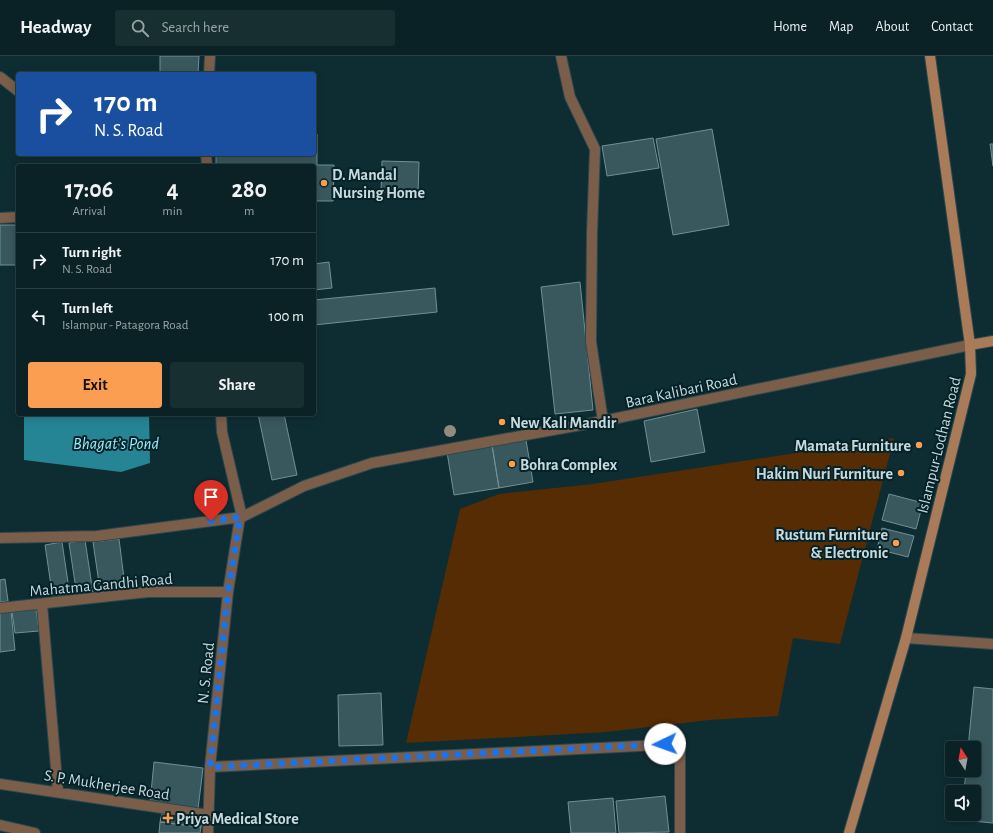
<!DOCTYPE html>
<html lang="en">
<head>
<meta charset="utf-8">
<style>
	body { margin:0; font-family:"Alegreya Sans",sans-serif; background:#182f32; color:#f1f3f6; height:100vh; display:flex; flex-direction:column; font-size:15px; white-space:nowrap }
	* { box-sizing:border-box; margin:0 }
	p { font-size:13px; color:#99a4a7 }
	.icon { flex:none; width:22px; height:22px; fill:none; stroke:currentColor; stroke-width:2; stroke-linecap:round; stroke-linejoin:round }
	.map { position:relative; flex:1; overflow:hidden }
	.side { position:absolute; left:16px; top:108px; width:300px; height:252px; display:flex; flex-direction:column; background:#0a2226; border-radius:4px; box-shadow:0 2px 10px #0003,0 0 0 1px #2a3f43 }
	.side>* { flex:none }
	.banner { position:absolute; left:16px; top:16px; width:300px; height:84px; border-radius:4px; box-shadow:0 2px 10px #0003,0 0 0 1px #2a3f43; background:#1a4fa0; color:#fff; overflow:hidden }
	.needle { width:26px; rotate:349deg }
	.buttons { position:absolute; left:945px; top:685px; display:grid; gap:8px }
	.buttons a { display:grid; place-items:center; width:36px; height:36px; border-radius:4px; background:#0a2226; box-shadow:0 2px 10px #0003,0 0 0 1px #2a3f43; font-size:20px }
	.pin { position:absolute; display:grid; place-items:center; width:34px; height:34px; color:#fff; margin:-41px -17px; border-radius:50% 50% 50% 0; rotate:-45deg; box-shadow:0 0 4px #0007 }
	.pin .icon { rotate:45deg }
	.me { position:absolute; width:44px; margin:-22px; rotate:267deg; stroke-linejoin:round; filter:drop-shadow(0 0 3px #0008) }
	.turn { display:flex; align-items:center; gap:14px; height:84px; padding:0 12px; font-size:18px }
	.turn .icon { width:52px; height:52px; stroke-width:2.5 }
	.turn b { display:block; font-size:28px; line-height:34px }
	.eta { display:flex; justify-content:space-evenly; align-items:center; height:68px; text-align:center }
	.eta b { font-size:24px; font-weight:600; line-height:28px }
	.primary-button { display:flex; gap:8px; margin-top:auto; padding:8px 12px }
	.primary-button a { flex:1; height:46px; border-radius:4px; background:#fc9e52; color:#111; font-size:16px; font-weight:600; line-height:46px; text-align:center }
	.primary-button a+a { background:#182f32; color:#f1f3f6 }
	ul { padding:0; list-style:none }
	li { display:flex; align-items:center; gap:12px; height:56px; padding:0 12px; border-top:1px solid #2a3f43 }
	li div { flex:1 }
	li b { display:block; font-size:15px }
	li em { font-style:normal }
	header { display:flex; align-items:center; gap:24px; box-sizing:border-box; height:56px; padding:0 20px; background:#0a2226; border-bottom:1px solid #2a3f43 }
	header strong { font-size:19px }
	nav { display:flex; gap:22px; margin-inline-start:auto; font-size:14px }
	.search { width:280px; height:36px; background:#182f32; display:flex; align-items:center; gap:10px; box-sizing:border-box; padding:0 14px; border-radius:4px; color:#99a4a7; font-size:15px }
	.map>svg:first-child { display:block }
	.green { fill:#562c04 }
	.water { fill:#268595 }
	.building { fill:#39585e; stroke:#6f9096 }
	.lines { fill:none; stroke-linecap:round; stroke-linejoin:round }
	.street-casing { stroke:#2c484e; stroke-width:12 }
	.secondary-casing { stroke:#2c484e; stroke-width:12 }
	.street { stroke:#7b5e49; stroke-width:10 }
	.secondary { stroke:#a97b59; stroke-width:10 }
	.tree { fill:#928b7f }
	.route { stroke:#1a73e8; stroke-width:7; stroke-dasharray:0 12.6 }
	.poi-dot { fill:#fc9e52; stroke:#042329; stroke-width:1.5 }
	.labels { text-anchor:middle; stroke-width:4; stroke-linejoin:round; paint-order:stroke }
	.poi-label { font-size:16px; font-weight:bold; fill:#c8d8dc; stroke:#042329; text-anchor:start }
	.street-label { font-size:16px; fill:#c8d8dc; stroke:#042329 }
	.water-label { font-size:17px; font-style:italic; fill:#99ecfc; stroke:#042329 }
</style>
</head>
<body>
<header>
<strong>Headway</strong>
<div class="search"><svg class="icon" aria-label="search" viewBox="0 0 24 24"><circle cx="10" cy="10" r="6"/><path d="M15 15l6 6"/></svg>Search here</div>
<nav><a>Home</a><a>Map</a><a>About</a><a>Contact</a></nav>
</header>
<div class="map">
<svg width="993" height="777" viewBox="0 0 993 777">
	<rect width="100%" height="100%" fill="#0e2d33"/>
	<path class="green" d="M894,382L840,588L793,582L778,660L709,664L606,676L406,687L460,453L499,438L593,428Z"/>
	<path class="water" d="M24,358H149L150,407L121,416L24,404Z"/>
	<path class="building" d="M160,0H199L198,18H160Z
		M712,73L729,169L673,179L656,83Z
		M314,78H317V109H334L333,145H314V110H216V98H314Z
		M653,82L659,112L607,120L602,90Z
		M990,88H993V110Z
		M382,105L419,106L418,137L381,136Z
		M0,169H18V209H0Z
		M329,206L332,232L314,234V208Z
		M580,226L593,354L555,358L541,231Z
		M435,232L437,256L314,269V244Z
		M697,353L705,396L651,406L644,365Z
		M258,358H284L297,419L272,424Z
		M526,384L533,426L499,432L492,389Z
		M492,389L499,432L454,439L447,396Z
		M889,438L923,447L916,473L882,464Z
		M882,472L914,480L908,501L877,493Z
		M119,483L125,530L100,534L93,486Z
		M85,484L93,537L77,540L69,487Z
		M62,486L70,540L53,543L45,489Z
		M5,523L8,545L0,546V524Z
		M36,553L39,575L15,577L12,556Z
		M11,556L15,594L0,596V557Z
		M974,631L993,633V767L961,764V758H974V736H964L966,714H974V692H968Z
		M381,637L383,689L339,690L338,639Z
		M154,706L203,712L198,753L150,747Z
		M665,740L669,776L619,777L616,745Z
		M613,742L616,777H571L568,746Z
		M162,757L202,761L201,771L160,766Z
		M160,766L201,771L200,777H159Z"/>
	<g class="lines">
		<g class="street-casing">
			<path id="street" d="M561,0L570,41L595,93L592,177L591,286L603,365
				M209,18L210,0
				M0,21L18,35
				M206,98L207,110
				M0,162L18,161
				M221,358L222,376L242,461
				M0,482L97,480L242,461L304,430L372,407L603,365L970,289
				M42,548L58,736
				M0,552L148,536H228
				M906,582L993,588
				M210,711L680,688V777
				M0,728L209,759
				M0,769L35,777
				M208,777L210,711L228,536L240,461"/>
		</g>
		<g class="secondary-casing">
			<path id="secondary" d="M970,289L993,285
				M849,777L906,582L971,318L970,289L930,0"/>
		</g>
		<use href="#street" class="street"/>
		<use href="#secondary" class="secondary"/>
	</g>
	<circle class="tree" cx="450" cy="375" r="6"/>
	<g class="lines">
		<path class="route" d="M211,465L240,461L228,536L210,711L665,688"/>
	</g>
	<g class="poi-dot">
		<circle cx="324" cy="127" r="4"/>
		<circle cx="502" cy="366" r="4"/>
		<circle cx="919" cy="389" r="4"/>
		<circle cx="512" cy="408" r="4"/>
		<circle cx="901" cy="417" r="4"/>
		<circle cx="896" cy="487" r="4"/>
		<path d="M166 756h4v4h4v4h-4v4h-4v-4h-4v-4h4z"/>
	</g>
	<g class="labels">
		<g class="poi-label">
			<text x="332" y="124">D. Mandal<tspan x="332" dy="18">Nursing Home</tspan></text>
			<text x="510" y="372">New Kali Mandir</text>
			<text x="911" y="395" text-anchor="end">Mamata Furniture</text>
			<text x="520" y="414">Bohra Complex</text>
			<text x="893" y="423" text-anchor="end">Hakim Nuri Furniture</text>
			<text x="888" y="484" text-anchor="end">Rustum Furniture<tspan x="888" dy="18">&amp; Electronic</tspan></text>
			<text x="176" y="768">Priya Medical Store</text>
		</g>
		<g class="street-label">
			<text transform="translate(681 334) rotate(-12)" y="6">Bara Kalibari Road</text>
			<text transform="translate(938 389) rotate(-76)" y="6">Islampur-Lodhan Road</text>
			<text transform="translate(101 528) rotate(-5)" y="6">Mahatma Gandhi Road</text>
			<text transform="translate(205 617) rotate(-84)" y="6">N. S. Road</text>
			<text transform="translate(107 728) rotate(9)" y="6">S. P. Mukherjee Road</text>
		</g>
		<g class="water-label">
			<text x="116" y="393">Bhagat’s Pond</text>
		</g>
	</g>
</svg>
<div class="buttons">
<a><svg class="needle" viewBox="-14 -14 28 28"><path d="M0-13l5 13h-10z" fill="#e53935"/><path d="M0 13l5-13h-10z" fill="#99a4a7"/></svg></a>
<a><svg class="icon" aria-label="sound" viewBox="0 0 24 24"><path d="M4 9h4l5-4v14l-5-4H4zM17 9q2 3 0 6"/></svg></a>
</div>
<div class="pin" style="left:211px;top:465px;background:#d93025"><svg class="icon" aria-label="arrive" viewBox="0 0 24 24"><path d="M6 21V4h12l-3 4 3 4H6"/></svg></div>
<svg class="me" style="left:665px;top:688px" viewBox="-20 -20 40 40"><circle r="19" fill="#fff"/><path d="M0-13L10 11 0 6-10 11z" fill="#1a73e8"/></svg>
<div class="banner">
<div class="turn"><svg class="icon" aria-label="right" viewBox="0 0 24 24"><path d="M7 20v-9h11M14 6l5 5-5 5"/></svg><div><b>170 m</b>N. S. Road</div></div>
</div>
<section class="side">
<div class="eta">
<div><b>17:06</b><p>Arrival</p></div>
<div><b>4</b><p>min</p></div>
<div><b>280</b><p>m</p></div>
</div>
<ul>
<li><svg class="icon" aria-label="right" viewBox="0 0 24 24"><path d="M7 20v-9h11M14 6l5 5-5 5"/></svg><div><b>Turn right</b><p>N. S. Road</p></div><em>170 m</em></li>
<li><svg class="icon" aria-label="left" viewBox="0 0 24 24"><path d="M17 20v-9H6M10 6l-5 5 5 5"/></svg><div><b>Turn left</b><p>Islampur - Patagora Road</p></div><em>100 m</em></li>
</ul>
<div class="primary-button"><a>Exit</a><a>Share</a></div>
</section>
</div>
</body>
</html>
